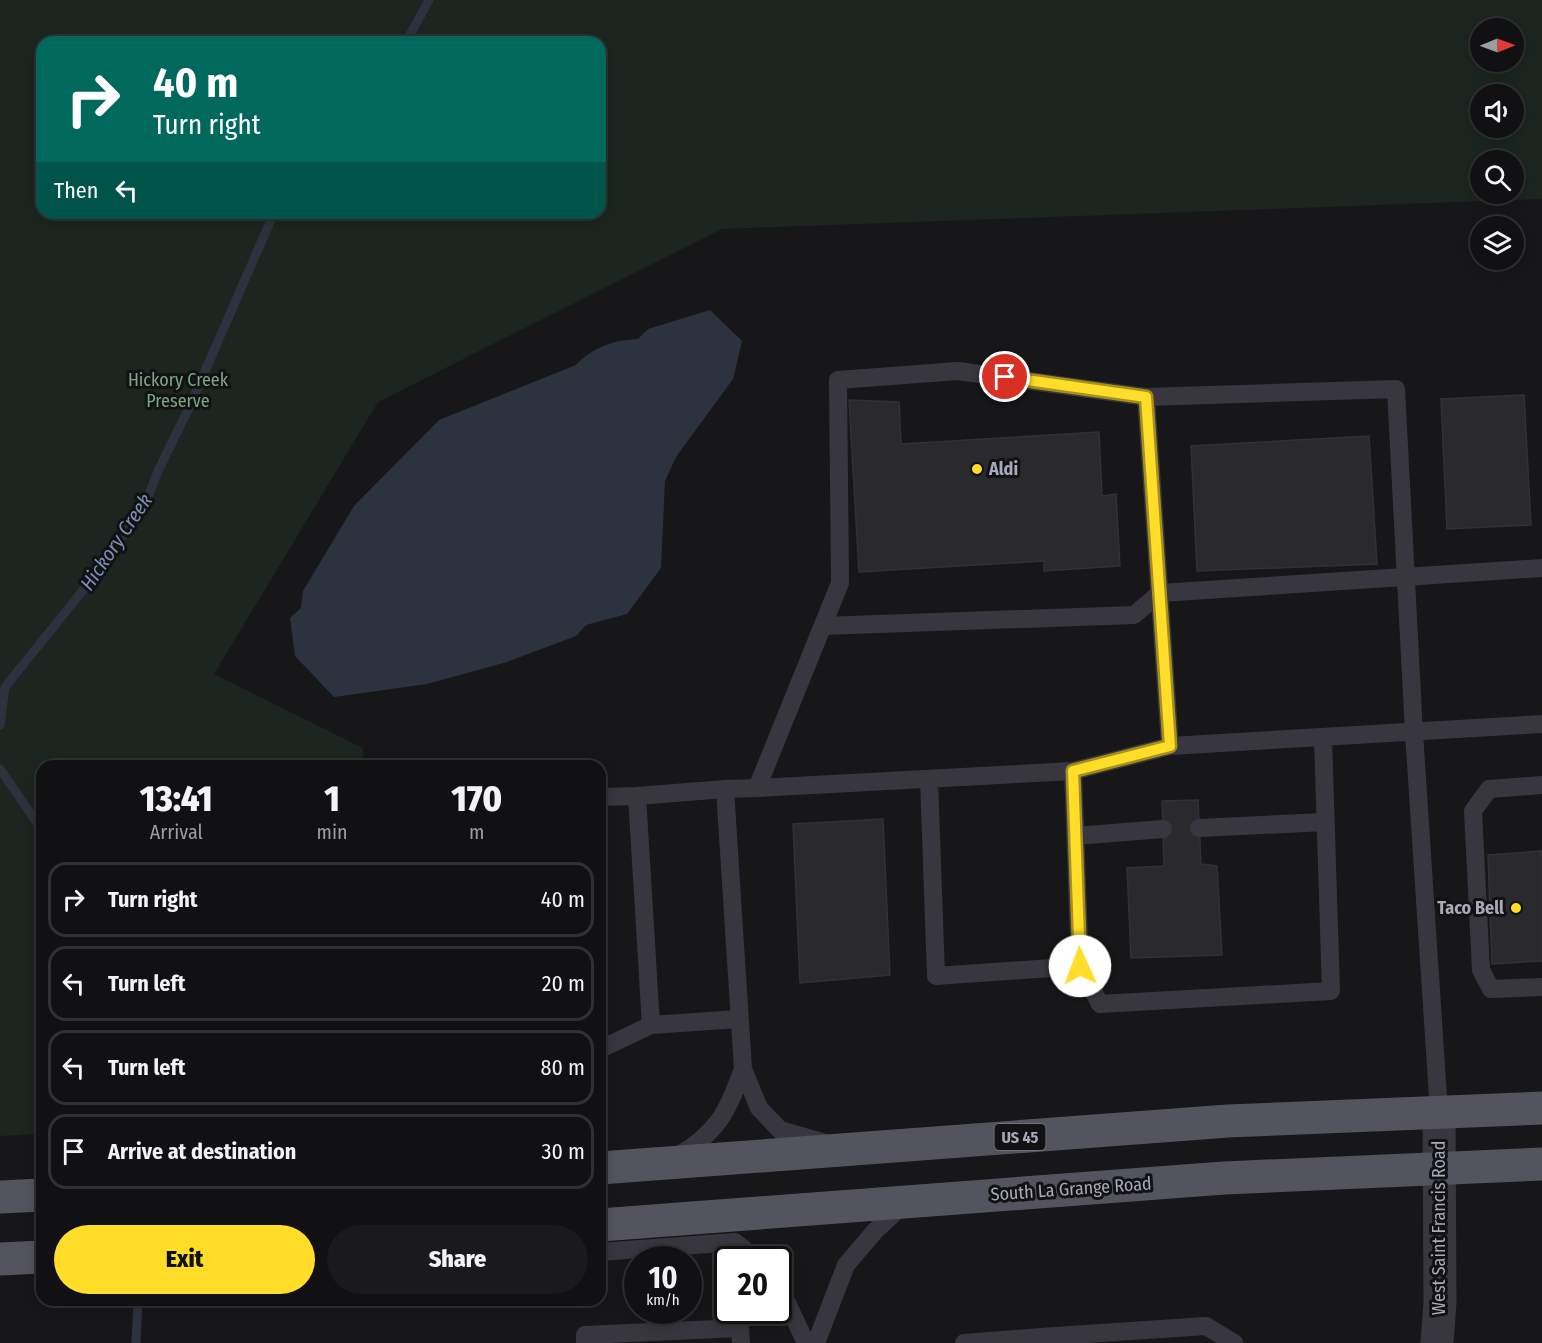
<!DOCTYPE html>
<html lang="en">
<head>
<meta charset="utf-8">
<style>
	body { margin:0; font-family:"Fira Sans Condensed",sans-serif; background:#1a1a1c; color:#f1f3f6; height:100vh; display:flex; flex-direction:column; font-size:22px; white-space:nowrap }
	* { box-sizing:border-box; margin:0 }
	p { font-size:20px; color:#9c9da0 }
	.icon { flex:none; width:33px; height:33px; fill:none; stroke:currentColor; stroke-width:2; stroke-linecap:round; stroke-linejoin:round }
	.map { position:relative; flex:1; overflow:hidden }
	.panel { position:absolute; left:36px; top:760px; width:570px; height:546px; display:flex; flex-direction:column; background:#111113; border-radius:18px; box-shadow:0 3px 15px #0003,0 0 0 2px #303133 }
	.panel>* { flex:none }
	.banner { position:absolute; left:36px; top:36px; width:570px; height:183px; border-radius:18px; box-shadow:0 3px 15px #0003,0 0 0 2px #303133; background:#00695c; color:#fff; overflow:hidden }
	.needle { width:39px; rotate:89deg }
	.tools { position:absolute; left:1470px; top:18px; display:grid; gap:12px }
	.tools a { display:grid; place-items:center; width:54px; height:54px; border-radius:50%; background:#111113; box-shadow:0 3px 15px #0003,0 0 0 2px #303133; font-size:30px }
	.speed { position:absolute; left:624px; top:1246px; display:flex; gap:12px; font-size:30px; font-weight:700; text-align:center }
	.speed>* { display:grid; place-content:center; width:78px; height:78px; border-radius:50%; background:#111113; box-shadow:0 3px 15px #0003,0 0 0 2px #303133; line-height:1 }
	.speed small { font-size:15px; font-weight:400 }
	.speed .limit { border:3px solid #111; border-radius:9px; background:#fff; color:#111 }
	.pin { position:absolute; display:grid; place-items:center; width:51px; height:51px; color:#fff; margin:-26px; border:3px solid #fff; border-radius:50%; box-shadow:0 2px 6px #0007 }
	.me { position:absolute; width:66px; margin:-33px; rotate:358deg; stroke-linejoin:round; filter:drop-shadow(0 0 4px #0008) }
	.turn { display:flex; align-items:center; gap:21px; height:126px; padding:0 18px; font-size:27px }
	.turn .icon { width:78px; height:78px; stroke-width:2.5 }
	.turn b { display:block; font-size:42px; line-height:51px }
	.then { display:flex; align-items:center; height:57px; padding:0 18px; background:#0003; gap:12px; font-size:22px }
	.eta { display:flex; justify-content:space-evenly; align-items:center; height:102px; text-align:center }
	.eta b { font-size:36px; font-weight:800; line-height:42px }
	.cta { display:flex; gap:12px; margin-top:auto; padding:12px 18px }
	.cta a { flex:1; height:69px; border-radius:36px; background:#ffdd29; color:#111; font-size:24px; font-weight:800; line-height:69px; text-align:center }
	.cta a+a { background:#1a1a1c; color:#f1f3f6 }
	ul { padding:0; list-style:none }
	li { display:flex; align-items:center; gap:18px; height:75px; margin:0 12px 9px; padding:0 6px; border:3px solid #303133; border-radius:18px }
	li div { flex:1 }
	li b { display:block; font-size:22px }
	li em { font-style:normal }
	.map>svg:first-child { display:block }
	.green { fill:#1c251f; fill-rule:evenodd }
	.water { fill:#2c333f }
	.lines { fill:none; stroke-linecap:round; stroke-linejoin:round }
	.stream { stroke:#2c333f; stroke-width:9 }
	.building { fill:#2a2a2d; stroke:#323135; stroke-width:1.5 }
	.service { stroke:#38373f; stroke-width:18 }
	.tertiary { stroke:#38373f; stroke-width:33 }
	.primary { stroke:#53545e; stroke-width:33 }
	.route-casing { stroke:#a6901b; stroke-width:15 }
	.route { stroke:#ffdd29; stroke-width:10 }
	.poi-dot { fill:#ffdd29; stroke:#121214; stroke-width:2 }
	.labels { text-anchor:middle; stroke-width:6; stroke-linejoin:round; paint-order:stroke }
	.shield { fill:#121214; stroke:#7b7c88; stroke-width:1.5 }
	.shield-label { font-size:16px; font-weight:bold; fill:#a8aaba }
	.park-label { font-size:18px; fill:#7da787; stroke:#121214 }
	.poi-label { font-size:18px; font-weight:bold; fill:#a8aaba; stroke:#121214; text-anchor:start }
	.street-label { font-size:18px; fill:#a8aaba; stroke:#121214 }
	.water-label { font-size:20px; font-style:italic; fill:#7c91b8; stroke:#121214 }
</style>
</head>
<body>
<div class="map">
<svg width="1542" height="1343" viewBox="0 0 1542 1343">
	<rect width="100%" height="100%" fill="#171719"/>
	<path class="green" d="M0,0H1542V199L722,229L378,402L214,674L363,748L364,766H42V1134L0,1136ZM1480,28H1514V62H1480ZM42,42H600V213H42ZM1480,94H1514V128H1480ZM1480,160H1514V194H1480Z"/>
	<path class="water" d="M710,310L742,341L733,379L676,457L665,481L661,568L627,614L586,625L576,636L507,662L427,684L334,697L295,656L290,618L301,608L303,591L354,506L439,420L576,365C593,347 614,340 638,339L648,329Z"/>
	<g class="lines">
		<path class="stream" d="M406,42L429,0
			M0,725L5,687L92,579L146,502L158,471L188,410L274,213
			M0,769L42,830
			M136,1343L138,1300"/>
	</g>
	<path class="building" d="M1524,395L1531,525L1447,529L1441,399Z
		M849,400L899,402L901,444L1099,432L1102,496L1116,494L1120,566L1044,571V561L859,572Z
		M1369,436L1377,564L1197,571L1191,446Z
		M1198,800L1201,864L1217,866L1222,955L1131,958L1127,868L1164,866L1162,801Z
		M883,819L890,975L800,983L793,824Z
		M1542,851V961L1492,964L1488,855Z
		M600,865L603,925L600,926Z"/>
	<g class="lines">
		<path class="service" d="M1146,397L1170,746
			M823,626L1134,615L1160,593L1542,568
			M1073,771L1080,966L1100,1004L1331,991L1323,739
			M929,779L936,976L1080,966
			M1542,785L1489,789L1473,811L1481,970L1491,989L1542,987
			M757,788L1073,771L1170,746L1542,724
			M725,789L637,796L651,1025L738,1019
			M600,797L637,796
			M1199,828L1325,822
			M1075,836L1163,829
			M600,1047L607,1046L651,1025
			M825,1143L780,1130L759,1108L743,1069L725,789L757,788L840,583L838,380L958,371L1146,397L1396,389L1414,733L1439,1112
			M678,1156C719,1131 727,1112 743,1069
			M600,1252L735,1242L757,1260
			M778,1284L806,1343
			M1041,1337L1206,1326L1234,1343
			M585,1343V1335L740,1328L741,1343
			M816,1343L846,1265L875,1231L905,1203
			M964,1343L1041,1337L1050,1342"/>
		<path class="tertiary" d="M1437,1343L1440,1302L1439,1112"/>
		<path class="primary" d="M600,1168L1228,1121L1542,1108
			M0,1197L42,1195
			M600,1225L1224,1178L1542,1164
			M0,1259L42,1257"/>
	</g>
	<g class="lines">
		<g class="route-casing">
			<path id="route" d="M1005,377L1146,397L1170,746L1073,771L1080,966"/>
		</g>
		<use href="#route" class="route"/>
	</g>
	<g class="poi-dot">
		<circle cx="977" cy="469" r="6"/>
		<circle cx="1516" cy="908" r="6"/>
	</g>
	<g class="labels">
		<rect class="shield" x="994.5" y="1124" width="51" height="26" rx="4.5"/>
		<g class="shield-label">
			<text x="1020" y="1143">US 45</text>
		</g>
		<g class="park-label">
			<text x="178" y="386">Hickory Creek<tspan x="178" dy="21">Preserve</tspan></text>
		</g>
		<g class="poi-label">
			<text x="989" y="475">Aldi</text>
			<text x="1504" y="914" text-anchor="end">Taco Bell</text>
		</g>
		<g class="street-label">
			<text transform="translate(1071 1189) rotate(-4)" y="6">South La Grange Road</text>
			<text transform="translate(1439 1228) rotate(-90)" y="6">West Saint Francis Road</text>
		</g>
		<g class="water-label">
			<text transform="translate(116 542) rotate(-56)" y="7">Hickory Creek</text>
		</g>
	</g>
</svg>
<div class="tools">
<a><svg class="needle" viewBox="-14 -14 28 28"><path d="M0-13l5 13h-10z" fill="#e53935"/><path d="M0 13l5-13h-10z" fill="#9c9da0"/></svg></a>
<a><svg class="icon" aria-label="sound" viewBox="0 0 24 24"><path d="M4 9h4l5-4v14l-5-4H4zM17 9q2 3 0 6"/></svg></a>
<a><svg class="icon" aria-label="search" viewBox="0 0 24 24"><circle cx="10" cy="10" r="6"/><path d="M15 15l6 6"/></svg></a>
<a><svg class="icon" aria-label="layers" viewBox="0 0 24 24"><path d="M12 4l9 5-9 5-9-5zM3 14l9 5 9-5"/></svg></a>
</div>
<div class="speed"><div>10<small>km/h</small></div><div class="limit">20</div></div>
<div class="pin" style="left:1005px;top:377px;background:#d93025"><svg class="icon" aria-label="arrive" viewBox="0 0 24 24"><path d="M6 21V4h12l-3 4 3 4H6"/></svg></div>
<svg class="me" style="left:1080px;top:966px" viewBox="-20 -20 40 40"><circle r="19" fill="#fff"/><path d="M0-13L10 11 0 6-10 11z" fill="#ffdd29"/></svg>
<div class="banner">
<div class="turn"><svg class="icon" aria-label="right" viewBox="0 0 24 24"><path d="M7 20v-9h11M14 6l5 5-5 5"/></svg><div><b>40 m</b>Turn right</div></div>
<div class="then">Then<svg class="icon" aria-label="left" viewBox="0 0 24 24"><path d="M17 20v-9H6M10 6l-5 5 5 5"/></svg></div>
</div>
<section class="panel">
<div class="eta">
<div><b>13:41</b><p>Arrival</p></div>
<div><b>1</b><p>min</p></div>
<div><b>170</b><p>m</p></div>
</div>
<ul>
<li><svg class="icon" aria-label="right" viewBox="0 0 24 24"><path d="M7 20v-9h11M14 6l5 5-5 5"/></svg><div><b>Turn right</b></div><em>40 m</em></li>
<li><svg class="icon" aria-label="left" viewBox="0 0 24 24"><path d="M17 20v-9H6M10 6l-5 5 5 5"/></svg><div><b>Turn left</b></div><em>20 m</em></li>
<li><svg class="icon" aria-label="left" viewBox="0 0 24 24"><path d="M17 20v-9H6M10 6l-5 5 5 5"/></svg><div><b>Turn left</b></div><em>80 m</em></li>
<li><svg class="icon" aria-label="arrive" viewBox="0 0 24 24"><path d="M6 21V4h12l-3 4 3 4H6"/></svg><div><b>Arrive at destination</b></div><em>30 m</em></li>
</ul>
<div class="cta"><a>Exit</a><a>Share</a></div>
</section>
</div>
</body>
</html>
